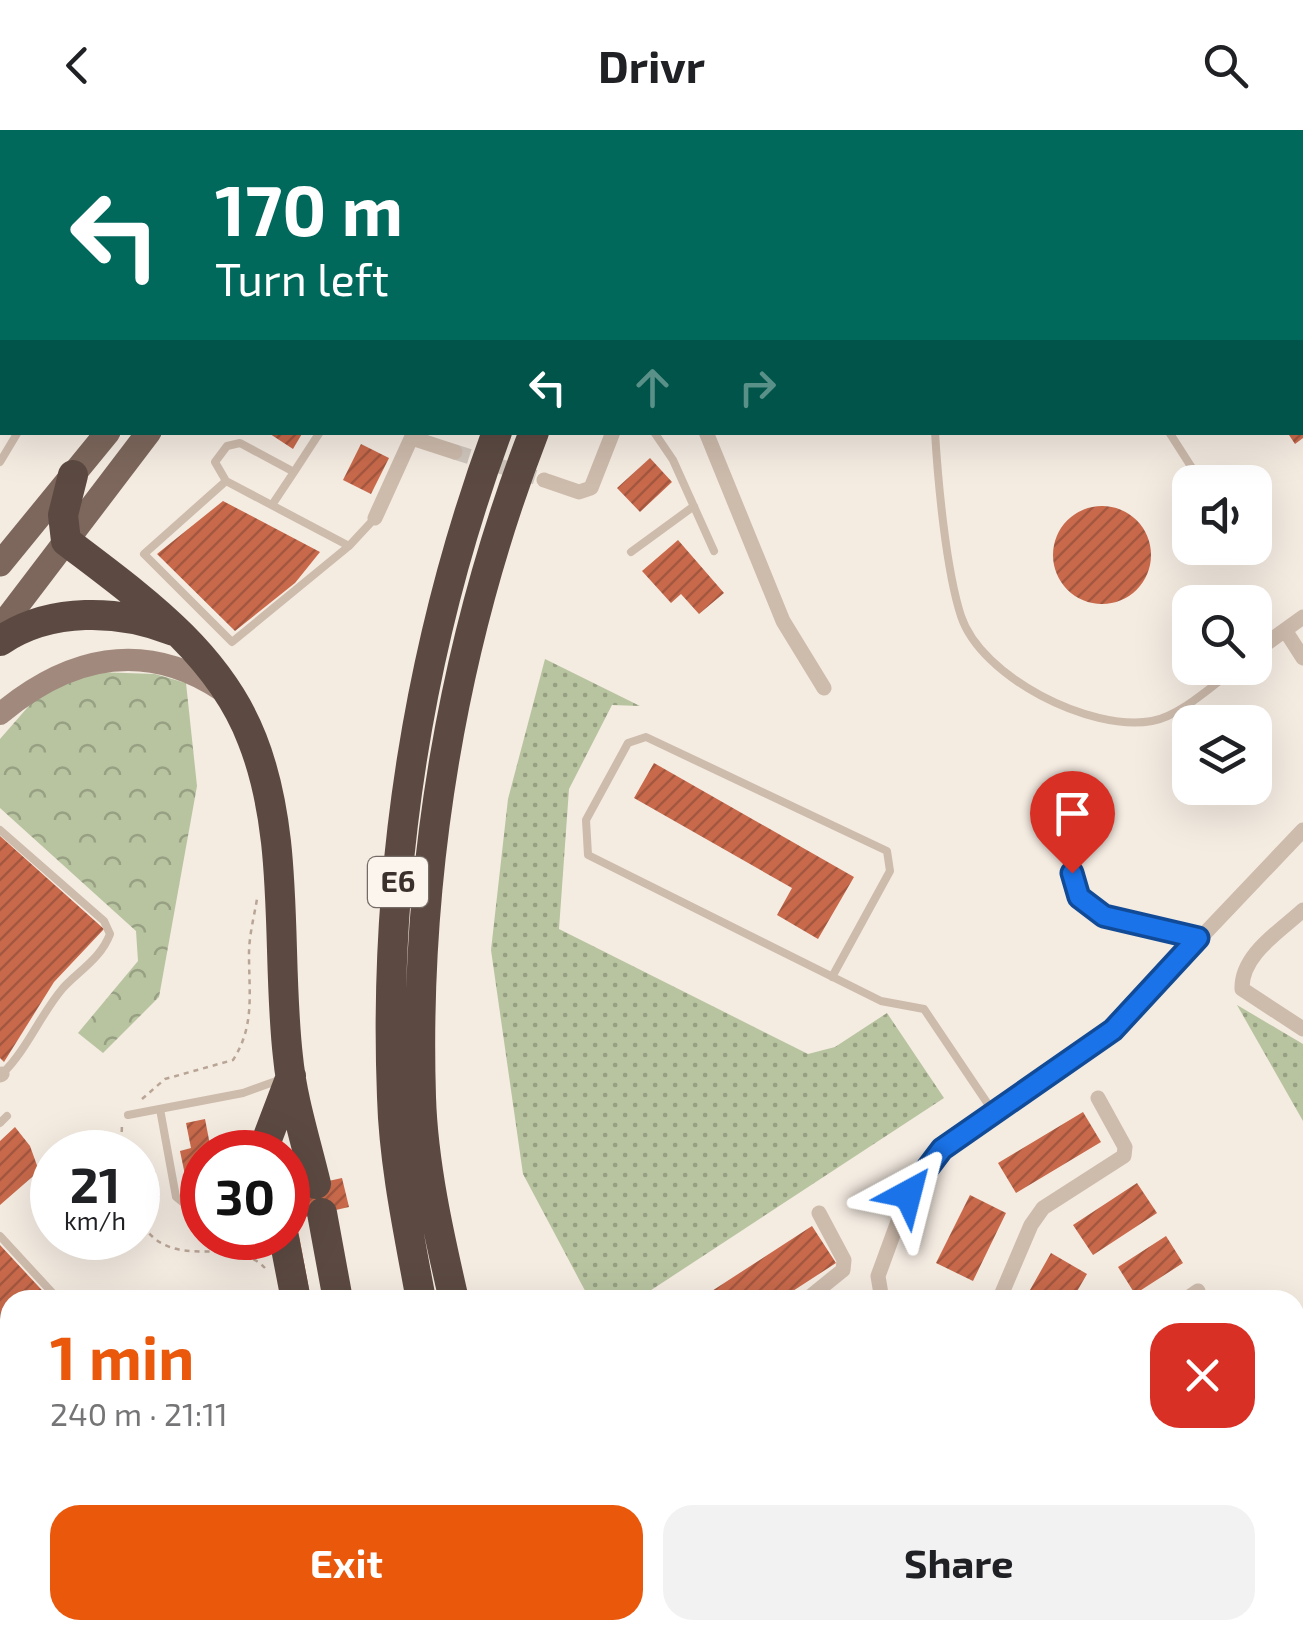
<!DOCTYPE html>
<html lang="en">
<head>
<meta charset="utf-8">
<style>
	body { margin:0; font-family:"Exo 2",sans-serif; background:#f2f2f2; color:#202124; height:100vh; display:flex; flex-direction:column; font-size:38px; white-space:nowrap }
	* { box-sizing:border-box; margin:0 }
	p { font-size:32px; color:#757577 }
	.icon { flex:none; width:55px; height:55px; fill:none; stroke:currentColor; stroke-width:2; stroke-linecap:round; stroke-linejoin:round }
	.map { position:relative; flex:1; overflow:hidden }
	.side { position:absolute; left:0px; top:1160px; width:1305px; height:350px; display:flex; flex-direction:column; background:#fff; border-radius:30px 30px 0 0; box-shadow:0 10px 40px #0002 }
	.side>* { flex:none }
	.guide { position:absolute; left:0px; top:0px; width:1305px; height:305px; box-shadow:0 10px 40px #0002; background:#00695c; color:#fff; overflow:hidden }
	.fabs { position:absolute; left:1172px; top:335px; display:grid; gap:20px }
	.fabs a { display:grid; place-items:center; width:100px; height:100px; border-radius:20px; background:#fff; box-shadow:0 10px 40px #0002; font-size:50px }
	.speed { position:absolute; left:30px; top:1000px; display:flex; gap:20px; font-size:50px; font-weight:700; text-align:center }
	.speed>* { display:grid; place-content:center; width:130px; height:130px; border-radius:50%; background:#fff; box-shadow:0 10px 40px #0002; line-height:1 }
	.speed small { font-size:25px; font-weight:400 }
	.speed .limit { border:15px solid #d22; background:#fff; color:#111 }
	.pin { position:absolute; display:grid; place-items:center; width:85px; height:85px; color:#fff; margin:-102px -42px; border-radius:50% 50% 50% 0; rotate:-45deg; box-shadow:0 0 10px #0007 }
	.pin .icon { rotate:45deg }
	.me { position:absolute; width:110px; margin:-55px; rotate:38deg; stroke-linejoin:round; filter:drop-shadow(0 0 8px #0008) }
	.turn { display:flex; align-items:center; gap:35px; height:210px; padding:0 50px; font-size:45px }
	.turn .icon { width:130px; height:130px; stroke-width:2.5 }
	.turn b { display:block; font-size:70px; line-height:85px }
	.lanes { display:flex; align-items:center; height:95px; padding:0 50px; background:#0003; justify-content:center; gap:50px; direction:ltr }
	.lanes .off { opacity:.35 }
	.round { display:grid; place-items:center; flex:none; width:105px; height:105px; border-radius:30px; background:#f2f2f2 }
	.headline { display:flex; align-items:center; justify-content:space-between; height:170px; padding:0 50px }
	h1 { font-size:60px; font-weight:700; line-height:75px; color:#ea580c }
	.button { display:flex; gap:20px; margin-top:auto; padding:20px 50px }
	.button a { flex:1; height:115px; border-radius:30px; background:#ea580c; color:#fff; font-size:40px; font-weight:700; line-height:115px; text-align:center }
	.button a+a { background:#f2f2f2; color:#202124 }
	header { display:flex; justify-content:space-between; align-items:center; height:130px; padding:0 50px; background:#fff; font-size:45px; font-weight:700 }
	.map>svg:first-child { display:block }
	.grass { fill:url(#grass-dots) }
	.forest { fill:url(#forest-crowns) }
	.building { fill:url(#building-hatch) }
	.lines { fill:none; stroke-linecap:round; stroke-linejoin:round }
	.street-tunnel { stroke:#cfc6bd; stroke-width:15; stroke-dasharray:15 8; stroke-linecap:butt }
	.path { stroke:#b9a596; stroke-width:2.5; stroke-dasharray:5 5; stroke-linecap:butt }
	.lane { stroke:#cdbbac; stroke-width:8 }
	.street { stroke:#cdbbac; stroke-width:15 }
	.secondary { stroke:#a18a7d; stroke-width:22 }
	.primary { stroke:#7d675c; stroke-width:25 }
	.highway { stroke:#5c4a42; stroke-width:30 }
	.route-casing { stroke:#114b97; stroke-width:25 }
	.route { stroke:#1a73e8; stroke-width:18 }
	.labels { text-anchor:middle; stroke-width:10; stroke-linejoin:round; paint-order:stroke }
	.shield { fill:#fbf5ee; stroke:#756b66; stroke-width:2.5 }
	.shield-label { font-size:30px; font-weight:bold; fill:#3b302b }
</style>
</head>
<body>
<header><svg class="icon" aria-label="back" viewBox="0 0 24 24"><path d="M15 5l-7 7 7 7"/></svg>Drivr<svg class="icon" aria-label="search" viewBox="0 0 24 24"><circle cx="10" cy="10" r="6"/><path d="M15 15l6 6"/></svg></header>
<div class="map">
<svg width="1303" height="1510" viewBox="0 0 1303 1510">
	<defs>
		<pattern id="grass-dots" width="8" height="8" patternUnits="userSpaceOnUse" patternTransform="scale(2.5)"><rect width="8" height="8" fill="#b8c4a0"/><path d="M2 2h.1M6 6h.1" fill="none" stroke="#97a083" stroke-width="1.8" stroke-linecap="round"/></pattern>
		<pattern id="forest-crowns" width="20" height="18" patternUnits="userSpaceOnUse" patternTransform="scale(2.5)"><rect width="20" height="18" fill="#b8c4a0"/><path d="M2 6a3 3 0 1 1 6 0M12 15a3 3 0 1 1 6 0" fill="none" stroke="#97a083"/></pattern>
		<pattern id="building-hatch" width="6" height="6" patternUnits="userSpaceOnUse" patternTransform="scale(2.5)"><rect width="6" height="6" fill="#c8694b"/><path d="M-1 1l2-2M0 6l6-6M5 7l2-2" fill="none" stroke="#a4573f"/></pattern>
	</defs>
	<rect width="100%" height="100%" fill="#f4ebe1"/>
	<path class="grass" d="M545,529L640,576L612,575L569,659L559,799L808,924L835,917L887,883L944,968L636,1170H590L523,1044L491,820L508,669Z
		M1237,875L1303,914V991Z"/>
	<path class="forest" d="M96,542L155,544L186,553L197,656L159,867L103,923L78,903L138,831L136,801L0,678V609L41,562Z"/>
	<path class="building" d="M267,302H303L293,319Z
		M1287,302H1303V308L1295,314Z
		M361,314L389,328L371,364L343,350Z
		M650,328L672,352L640,382L617,358Z
		M223,371L320,422L295,453L235,501L157,424Z
		M1053 425a49 49 0 1 1 98 0a49 49 0 1 1-98 0Z
		M678,410L724,463L699,484L681,464L671,473L642,441Z
		M654,633L854,747L818,809L777,785L792,758L634,668Z
		M0,706L104,799L54,852L4,932L0,928Z
		M1083,982L1101,1012L1016,1063L998,1033Z
		M205,989L210,1015L219,1013L221,1022H202V1066L190,1069L180,1021L191,1018L186,993Z
		M15,997L30,1016L39,1041L0,1075V1011Z
		M155,1040L160,1067L147,1070L142,1042Z
		M342,1048L349,1077L296,1089L311,1170H305L288,1090V1060Z
		M1137,1053L1157,1083L1093,1125L1073,1095Z
		M970,1065L1006,1083L973,1151L936,1133Z
		M812,1096L836,1133L779,1170H698Z
		M1166,1106L1183,1133L1135,1164L1118,1137Z
		M0,1115L51,1170H10V1266L0,1255Z
		M1051,1123L1087,1144L1072,1170H1049L1030,1160Z
		M1297,1318L1303,1361L1295,1363V1319Z
		M1303,1373V1417L1295,1418V1374Z
		M0,1411L10,1421V1454L0,1463Z
		M1303,1474V1510H1270L1267,1500H1295V1475Z
		M10,1478V1500H68L57,1510H0V1487Z
		M675,1500H725L727,1510H676Z
		M1058,1500H1109L1121,1503L1119,1510H1056Z
		M1253,1500L1255,1510H1144L1143,1505L1166,1500Z"/>
	<g class="lines">
		<path class="street-tunnel" d="M455,322L544,350"/>
		<path class="path" d="M142,969L165,949L233,930C255,896 249,863 249,824C249,806 254,787 257,769
			M121,1022L122,994
			M138,1087C169,1148 230,1101 265,1138
			M412,1500L418,1510"/>
		<path class="lane" d="M56,0L61,2
			M212,0L218,2
			M232,0L236,2
			M1110,0L1113,2
			M257,2L258,0
			M377,2V0
			M1006,2L1010,0
			M0,137L2,138
			M0,270L2,271
			M654,302L673,330L714,421
			M935,302C938,352 946,440 961,486C981,547 1090,602 1152,591C1180,586 1213,555 1236,538
			M1169,302L1201,352
			M0,332L18,302
			M226,351L349,416L232,512L144,424Z
			M226,351L215,332L227,316L240,313L294,342L320,302
			M272,375L294,342
			M349,416L375,388
			M631,422L694,376
			M0,700L104,791L110,804C101,828 80,840 63,858C40,885 28,918 3,943
			M1074,723C1066,796 1144,795 1198,808
			M832,847L890,741L887,721L646,607L628,613L586,690L588,725L881,871L924,879L994,983
			M160,979L176,1067L186,1075L202,1076
			M128,985L243,963L279,950
			M0,993L7,986
			M0,1106L59,1170
			M0,1276L10,1287
			M0,1479L10,1470"/>
		<path class="street" d="M180,0L185,2
			M413,0L414,2
			M744,2L745,0
			M1302,110L1303,113
			M706,302L783,491L824,558
			M412,308L455,322
			M544,350L579,362L591,358L613,302
			M375,388L414,302
			M1285,500L1303,528
			M1256,521L1303,487
			M1303,780C1279,802 1241,825 1242,859L1303,899
			M0,945L2,944
			M806,1170L843,1140L844,1130L819,1083
			M882,1170L878,1146L908,1064L942,1019L1113,900L1303,700
			M999,1170L1031,1095L1043,1078L1124,1026L1125,1017L1098,968
			M1185,1170L1198,1161
			M0,1364L10,1354
			M0,1398L10,1408
			M1295,1447L1303,1446
			M745,1500L746,1510
			M830,1500L832,1510
			M960,1500L964,1510
			M77,1510L88,1500"/>
		<path class="secondary" d="M0,584C67,528 142,508 221,560
			M0,1327L10,1338
			M161,1500L170,1510"/>
		<path class="primary" d="M298,2L300,0
			M327,2L328,0
			M0,434L108,302
			M0,498L149,302"/>
		<path class="highway" d="M615,2L616,0
			M647,2L648,0
			M699,2L700,0
			M73,345L63,385L66,411C138,466 218,521 252,609C291,707 276,823 288,927C292,969 306,1012 316,1054
			M0,511C50,477 119,479 174,501
			M268,1022L266,1012L291,946
			M322,1083L338,1170
			M284,1108L296,1170
			M421,1170C409,1104 394,1035 392,967C383,743 419,513 497,302
			M454,1170C439,1105 423,1034 421,967C414,743 453,511 534,302
			M449,1500L455,1510
			M477,1500L481,1510
			M503,1500L505,1510
			M534,1500L537,1510"/>
	</g>
	<g class="lines">
		<g class="route-casing">
			<path id="route" d="M908,1064L942,1019L1113,900L1198,808L1104,786L1079,767L1072,743"/>
		</g>
		<use href="#route" class="route"/>
	</g>
	<g class="labels">
		<rect class="shield" x="368" y="727" width="60" height="50" rx="8"/>
		<g class="shield-label">
			<text x="398" y="762">E6</text>
		</g>
	</g>
</svg>
<div class="fabs">
<a><svg class="icon" aria-label="sound" viewBox="0 0 24 24"><path d="M4 9h4l5-4v14l-5-4H4zM17 9q2 3 0 6"/></svg></a>
<a><svg class="icon" aria-label="search" viewBox="0 0 24 24"><circle cx="10" cy="10" r="6"/><path d="M15 15l6 6"/></svg></a>
<a><svg class="icon" aria-label="layers" viewBox="0 0 24 24"><path d="M12 4l9 5-9 5-9-5zM3 14l9 5 9-5"/></svg></a>
</div>
<div class="speed"><div>21<small>km/h</small></div><div class="limit">30</div></div>
<div class="pin" style="left:1072px;top:743px;background:#d93025"><svg class="icon" aria-label="arrive" viewBox="0 0 24 24"><path d="M6 21V4h12l-3 4 3 4H6"/></svg></div>
<svg class="me" style="left:908px;top:1064px" viewBox="-20 -20 40 40"><path d="M0-17L14 15 0 8-14 15z" fill="#1a73e8" stroke="#fff" stroke-width="4"/></svg>
<div class="guide">
<div class="turn"><svg class="icon" aria-label="left" viewBox="0 0 24 24"><path d="M17 20v-9H6M10 6l-5 5 5 5"/></svg><div><b>170 m</b>Turn left</div></div>
<div class="lanes"><svg class="icon" aria-label="left" viewBox="0 0 24 24"><path d="M17 20v-9H6M10 6l-5 5 5 5"/></svg><svg class="icon off" aria-label="ahead" viewBox="0 0 24 24"><path d="M12 20V5M6 11l6-6 6 6"/></svg><svg class="icon off" aria-label="right" viewBox="0 0 24 24"><path d="M7 20v-9h11M14 6l5 5-5 5"/></svg></div>
</div>
<section class="side">
<div class="headline"><div><h1>1 min</h1><p>240 m · 21:11</p></div><a class="round" style="background:#d93025;color:#fff"><svg class="icon" aria-label="close" viewBox="0 0 24 24"><path d="M6 6l12 12M18 6L6 18"/></svg></a></div>
<div class="button"><a>Exit</a><a>Share</a></div>
</section>
</div>
</body>
</html>
